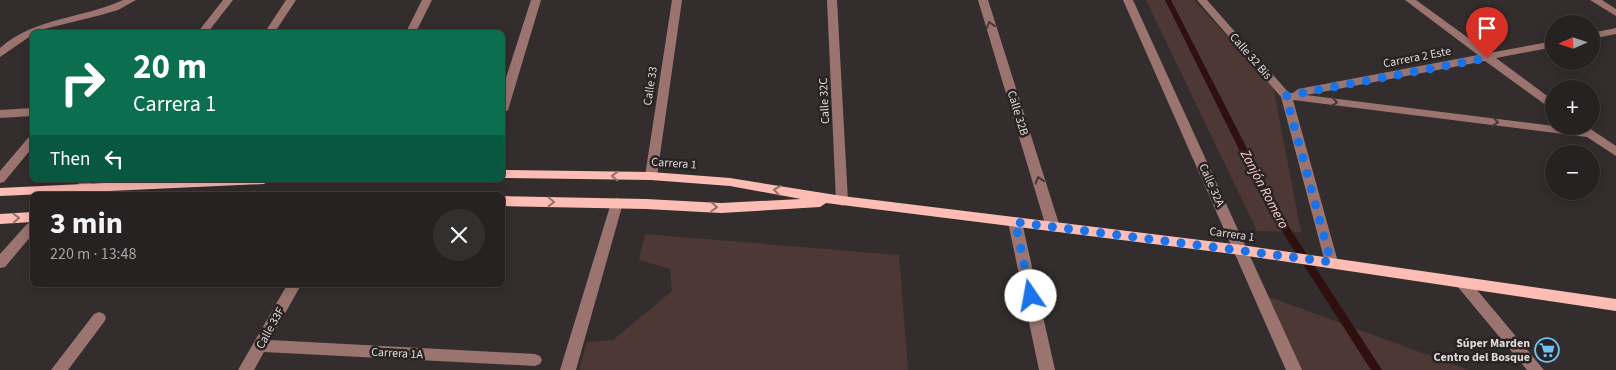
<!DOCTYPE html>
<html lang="en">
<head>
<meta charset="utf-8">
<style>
	body { margin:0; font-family:"Source Sans 3",sans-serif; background:#322f2f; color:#f1f3f6; height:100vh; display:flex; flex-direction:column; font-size:19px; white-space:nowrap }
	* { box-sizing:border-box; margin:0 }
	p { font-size:16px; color:#a4a4a5 }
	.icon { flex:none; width:28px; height:28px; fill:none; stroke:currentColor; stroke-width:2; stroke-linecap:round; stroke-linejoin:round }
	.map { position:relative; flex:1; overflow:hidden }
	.sheet { position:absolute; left:30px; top:192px; width:475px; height:95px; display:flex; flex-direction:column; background:#262222; border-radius:8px; box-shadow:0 2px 12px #0003,0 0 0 1px #423f40 }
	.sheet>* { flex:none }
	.top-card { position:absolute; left:30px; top:30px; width:475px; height:152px; border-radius:8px; box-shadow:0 2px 12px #0003,0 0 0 1px #423f40; background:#0b6e4f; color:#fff; overflow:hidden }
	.needle { width:32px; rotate:267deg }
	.fabs { position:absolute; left:1545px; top:15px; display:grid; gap:10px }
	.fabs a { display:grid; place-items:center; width:55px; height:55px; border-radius:50%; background:#262222; box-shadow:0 2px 12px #0003,0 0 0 1px #423f40; font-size:25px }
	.pin { position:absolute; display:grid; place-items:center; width:42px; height:42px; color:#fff; margin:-51px -21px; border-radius:50% 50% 50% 0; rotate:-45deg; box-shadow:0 0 5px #0007 }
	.pin .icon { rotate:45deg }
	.me { position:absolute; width:55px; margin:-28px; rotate:348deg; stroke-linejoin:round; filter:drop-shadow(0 0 4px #0008) }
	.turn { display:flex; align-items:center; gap:18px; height:105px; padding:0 20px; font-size:22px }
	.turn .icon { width:65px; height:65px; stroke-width:2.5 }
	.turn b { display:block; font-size:35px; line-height:42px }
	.then { display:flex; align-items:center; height:48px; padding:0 20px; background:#0003; gap:10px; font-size:19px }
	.round { display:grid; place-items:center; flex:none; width:52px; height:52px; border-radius:26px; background:#322f2f }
	.summary { display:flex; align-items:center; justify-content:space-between; height:85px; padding:0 20px }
	h1 { font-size:30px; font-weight:700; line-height:38px }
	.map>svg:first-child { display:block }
	.green { fill:#4e3835 }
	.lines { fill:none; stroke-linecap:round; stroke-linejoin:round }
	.stream { fill:#2f100e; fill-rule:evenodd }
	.minor { fill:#9b746f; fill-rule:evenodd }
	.major { fill:#fdbdb5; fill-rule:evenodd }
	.oneway { stroke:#463836 }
	.oneway2 { stroke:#93706c }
	.route { stroke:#1a73e8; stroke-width:9; stroke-dasharray:0 16.2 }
	.labels { text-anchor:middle; stroke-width:5; stroke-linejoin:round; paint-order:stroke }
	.street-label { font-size:12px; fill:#dfdbdb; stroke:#292423 }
	.poi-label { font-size:12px; font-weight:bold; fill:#dfdbdb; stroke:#292423; text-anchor:end }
	.water-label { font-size:14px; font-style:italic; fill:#fbd0cb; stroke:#292423 }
</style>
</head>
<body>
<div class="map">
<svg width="1616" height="370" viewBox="0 0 1616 370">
	<rect width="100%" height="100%" fill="#332e2d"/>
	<path class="green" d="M1146,0H1194L1273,86L1301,232L1257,231Z
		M645,234L899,255L908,370H579L587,342L613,340L672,291L670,269L639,260Z
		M1261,294L1469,370H1294Z"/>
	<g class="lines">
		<path class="stream" d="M1165,0H1171L1280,213L1382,370H1371L1271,214Z"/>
		<path class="minor" d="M123,0H136L118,10L101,15L32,32V35L0,57V48C35,17 82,19 123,0Z
			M223,0H233L208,32H198Z
			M286,0H296L275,32H265Z
			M422,0H432L416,32H406Z
			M531,0H541L508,110L502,114V90Z
			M672,0H682L657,176L651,180L645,176Z
			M827,0H837L848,201L842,206L836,201Z
			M978,0H988L1060,227L1058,230H1048L1046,227Z
			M1123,0H1133L1302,370H1286Z
			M1197,0H1207L1289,93H1293L1298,89L1478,55L1405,0H1416L1489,53L1554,41V47L1496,58L1554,101V111L1485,61L1306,95L1554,126L1580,129L1586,126L1616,146V156L1587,137L1293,100L1338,262L1336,266H1326L1281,97Z
			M1590,0H1602L1616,9V16Z
			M1616,28V34L1591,39V33Z
			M32,108V116L0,118V110Z
			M32,137V148L4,182L0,183V171L28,138Z
			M81,180H94L86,191L82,192L76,188Z
			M617,198L623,203L576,370H560L611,203Z
			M1015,217L1020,219L1022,222L1055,370H1039L1008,222L1010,219Z
			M32,222V235L5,267L0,268V254L27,224Z
			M1462,277L1467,278L1544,370H1527L1457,286L1455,282L1457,278Z
			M287,285H301L270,340L535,354L540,356L542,360L540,364L535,366L264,352L254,370H238Z
			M99,312L104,314L106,318L104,322L68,370H51L94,314Z"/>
		<path class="major" d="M502,170L651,172L730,178L842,196L1241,245L1616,299V311L1241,255L826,203L820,207L721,213L646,209L502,206V196L646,199L721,203L801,199L730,186L651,180L502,178Z
			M167,180H270L264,184L0,196V188Z
			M32,212V222L0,224V214Z"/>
	</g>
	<defs><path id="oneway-chevron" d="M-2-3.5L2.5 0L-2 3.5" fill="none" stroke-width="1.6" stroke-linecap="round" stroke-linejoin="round" transform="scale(1.25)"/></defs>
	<g class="oneway">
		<use href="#oneway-chevron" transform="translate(990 25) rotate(-107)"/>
		<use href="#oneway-chevron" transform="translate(1334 102) rotate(7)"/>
		<use href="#oneway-chevron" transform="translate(1495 122) rotate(7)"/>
		<use href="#oneway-chevron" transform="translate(1039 180) rotate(-107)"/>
	</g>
	<g class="oneway2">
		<use href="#oneway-chevron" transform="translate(615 176) rotate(-179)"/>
		<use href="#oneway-chevron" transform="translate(777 190) rotate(-171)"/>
		<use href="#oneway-chevron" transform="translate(551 202) rotate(1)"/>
		<use href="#oneway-chevron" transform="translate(714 207) rotate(3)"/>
		<use href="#oneway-chevron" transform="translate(16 218) rotate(-3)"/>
	</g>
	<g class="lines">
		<path class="route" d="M1031,296L1015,222L1331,262L1286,96L1487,58"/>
	</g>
	<defs>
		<g id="supermarket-ring" transform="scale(1.25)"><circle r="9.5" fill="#292423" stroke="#6fc2f4" stroke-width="1.5"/><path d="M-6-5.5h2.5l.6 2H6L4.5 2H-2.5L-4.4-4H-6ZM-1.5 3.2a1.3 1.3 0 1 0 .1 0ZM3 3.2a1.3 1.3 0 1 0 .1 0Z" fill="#6fc2f4"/></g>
	</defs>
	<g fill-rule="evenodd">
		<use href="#supermarket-ring" x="1547" y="350"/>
	</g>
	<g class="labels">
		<g class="street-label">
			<text transform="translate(1251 56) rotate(49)" y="4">Calle 32 Bis</text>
			<text transform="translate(1417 57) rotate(-11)" y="4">Carrera 2 Este</text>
			<text transform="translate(650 86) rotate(-81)" y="4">Calle 33</text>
			<text transform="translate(824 101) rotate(-93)" y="4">Calle 32C</text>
			<text transform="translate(1018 113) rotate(73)" y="4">Calle 32B</text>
			<text transform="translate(674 163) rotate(4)" y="4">Carrera 1</text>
			<text transform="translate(1212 185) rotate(66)" y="4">Calle 32A</text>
			<text transform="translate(1232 234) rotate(8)" y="4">Carrera 1</text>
			<text transform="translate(270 328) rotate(-61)" y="4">Calle 33F</text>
			<text transform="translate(397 353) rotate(3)" y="4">Carrera 1A</text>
		</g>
		<g class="poi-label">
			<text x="1530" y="347">Súper Marden<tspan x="1530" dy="14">Centro del Bosque</tspan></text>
		</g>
		<g class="water-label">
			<text transform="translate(1265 189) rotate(62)" y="5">Zanjón Romero</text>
		</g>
	</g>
</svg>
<div class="fabs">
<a><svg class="needle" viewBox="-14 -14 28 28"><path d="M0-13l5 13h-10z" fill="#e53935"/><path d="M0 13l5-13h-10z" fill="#a4a4a5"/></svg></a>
<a>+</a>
<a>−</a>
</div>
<div class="pin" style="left:1487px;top:58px;background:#d93025"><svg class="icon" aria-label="arrive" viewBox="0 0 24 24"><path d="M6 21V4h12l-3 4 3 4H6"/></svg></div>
<svg class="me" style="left:1031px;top:296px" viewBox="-20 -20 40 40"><circle r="19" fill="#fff"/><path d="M0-13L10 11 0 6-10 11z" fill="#1a73e8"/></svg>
<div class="top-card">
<div class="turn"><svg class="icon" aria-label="right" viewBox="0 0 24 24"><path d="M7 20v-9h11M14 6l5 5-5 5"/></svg><div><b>20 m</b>Carrera 1</div></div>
<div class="then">Then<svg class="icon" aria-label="left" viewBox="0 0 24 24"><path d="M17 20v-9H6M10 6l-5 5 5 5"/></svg></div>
</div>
<section class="sheet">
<div class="summary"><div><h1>3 min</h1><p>220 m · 13:48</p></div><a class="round"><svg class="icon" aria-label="close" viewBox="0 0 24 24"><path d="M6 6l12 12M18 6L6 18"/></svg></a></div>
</section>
</div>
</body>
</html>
